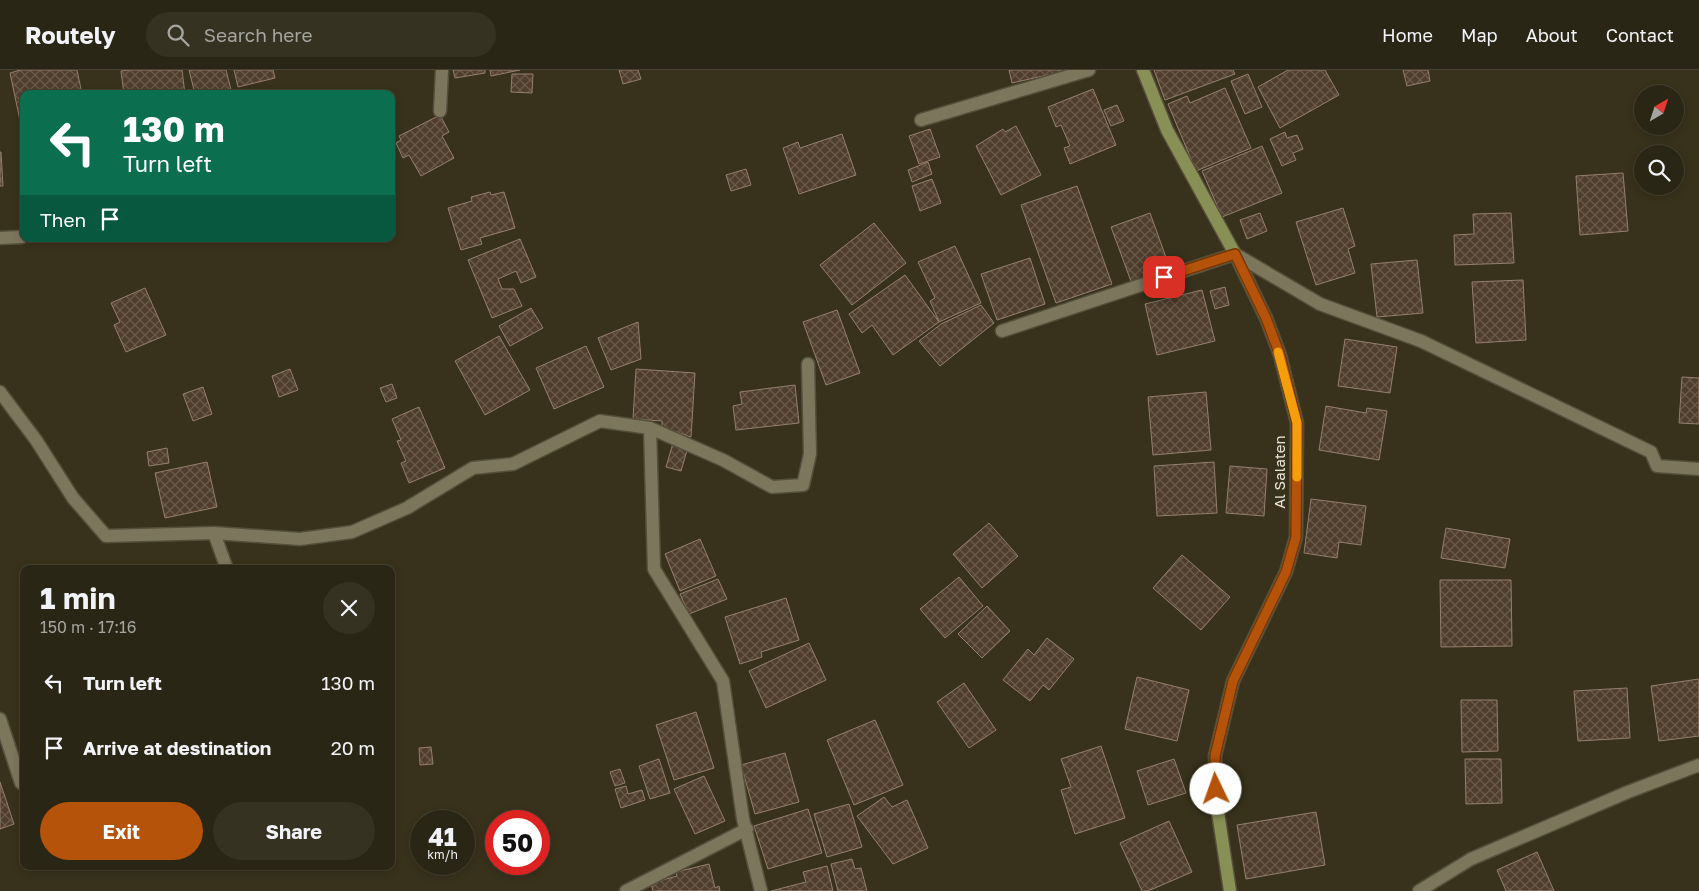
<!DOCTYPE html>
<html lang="en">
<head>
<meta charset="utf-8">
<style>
	body { margin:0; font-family:"Golos Text",sans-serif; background:#363222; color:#f1f3f6; height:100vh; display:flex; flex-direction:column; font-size:19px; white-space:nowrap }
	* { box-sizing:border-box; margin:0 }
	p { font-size:16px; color:#a5a5a0 }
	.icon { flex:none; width:28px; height:28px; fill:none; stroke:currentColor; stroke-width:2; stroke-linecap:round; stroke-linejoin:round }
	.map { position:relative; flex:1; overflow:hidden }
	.sheet { position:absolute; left:20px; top:495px; width:375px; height:305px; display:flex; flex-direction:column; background:#2a2615; border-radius:10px; box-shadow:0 2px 8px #0003,0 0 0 1px #464334 }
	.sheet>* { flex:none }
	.guide { position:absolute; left:20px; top:20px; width:375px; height:152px; border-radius:10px; box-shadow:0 2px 8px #0003,0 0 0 1px #464334; background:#0b6e4f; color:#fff; overflow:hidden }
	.needle { width:32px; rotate:39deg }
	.tools { position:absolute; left:1634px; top:15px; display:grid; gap:10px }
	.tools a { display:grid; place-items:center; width:50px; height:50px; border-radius:50%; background:#2a2615; box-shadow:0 2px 8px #0003,0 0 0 1px #464334; font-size:25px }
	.speed { position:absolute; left:410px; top:740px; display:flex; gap:10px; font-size:25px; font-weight:700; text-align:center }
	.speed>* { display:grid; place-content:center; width:65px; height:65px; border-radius:50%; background:#2a2615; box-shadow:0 2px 8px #0003,0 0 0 1px #464334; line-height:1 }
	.speed small { font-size:12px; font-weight:400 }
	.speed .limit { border:8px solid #d22; background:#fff; color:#111 }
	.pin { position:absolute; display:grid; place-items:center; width:42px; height:42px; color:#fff; margin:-21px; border-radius:10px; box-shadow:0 2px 8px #0006 }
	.me { position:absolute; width:55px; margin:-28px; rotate:357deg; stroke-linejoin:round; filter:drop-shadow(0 0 4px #0008) }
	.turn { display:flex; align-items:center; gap:18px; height:105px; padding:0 20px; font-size:22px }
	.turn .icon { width:65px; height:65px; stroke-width:2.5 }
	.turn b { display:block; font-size:35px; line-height:42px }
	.then { display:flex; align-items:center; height:48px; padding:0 20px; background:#0003; gap:10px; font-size:19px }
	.round { display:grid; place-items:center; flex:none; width:52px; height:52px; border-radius:26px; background:#363222 }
	.head { display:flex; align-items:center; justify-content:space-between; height:85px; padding:0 20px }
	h1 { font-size:30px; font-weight:700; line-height:38px }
	.primary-button { display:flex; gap:10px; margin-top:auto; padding:10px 20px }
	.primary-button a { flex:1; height:58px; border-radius:30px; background:#b45309; color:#fff; font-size:20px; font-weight:700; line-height:58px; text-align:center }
	.primary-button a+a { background:#363222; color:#f1f3f6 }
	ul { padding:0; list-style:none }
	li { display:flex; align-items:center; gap:15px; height:65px; padding:0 20px }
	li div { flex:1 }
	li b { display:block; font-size:19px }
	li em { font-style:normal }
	header { display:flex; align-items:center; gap:30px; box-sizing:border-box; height:70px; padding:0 25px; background:#2a2615; border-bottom:1px solid #464334 }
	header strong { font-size:24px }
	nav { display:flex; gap:28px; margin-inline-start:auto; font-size:18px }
	.search { width:350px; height:45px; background:#363222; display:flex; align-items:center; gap:12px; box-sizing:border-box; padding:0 18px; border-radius:28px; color:#a5a5a0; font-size:19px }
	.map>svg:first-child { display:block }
	.building { fill:url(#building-cross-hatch); stroke:#947f6c }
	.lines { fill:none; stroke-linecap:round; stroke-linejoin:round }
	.service-casing { stroke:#544f3b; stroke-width:15 }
	.minor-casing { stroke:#544f3b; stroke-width:15 }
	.secondary-casing { stroke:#544f3b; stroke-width:15 }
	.service { stroke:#7c765d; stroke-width:12 }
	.minor { stroke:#7c765d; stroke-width:12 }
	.secondary { stroke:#889055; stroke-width:12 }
	.route-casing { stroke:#753606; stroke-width:12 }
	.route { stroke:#b45309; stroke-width:9 }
	.slow { stroke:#f59e0b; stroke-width:9 }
	.labels { text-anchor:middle; stroke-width:5; stroke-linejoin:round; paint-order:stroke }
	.street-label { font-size:15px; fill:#e9e5d8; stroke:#38321c }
</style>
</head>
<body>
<header>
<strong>Routely</strong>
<div class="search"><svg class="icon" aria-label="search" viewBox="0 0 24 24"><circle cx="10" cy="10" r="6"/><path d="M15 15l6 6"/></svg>Search here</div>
<nav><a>Home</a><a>Map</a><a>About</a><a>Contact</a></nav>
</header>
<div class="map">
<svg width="1699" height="821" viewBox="0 0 1699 821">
	<defs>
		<pattern id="building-cross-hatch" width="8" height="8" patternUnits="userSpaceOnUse" patternTransform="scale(1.25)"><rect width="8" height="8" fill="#503e2d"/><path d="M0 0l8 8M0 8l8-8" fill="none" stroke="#695a4b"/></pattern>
	</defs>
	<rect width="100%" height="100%" fill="#38321c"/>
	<path class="building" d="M20,0H77L82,24H24V59L22,60L10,3Z
		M129,0H182L185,24H124L121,1Z
		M189,0H226L231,20L216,24H195Z
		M234,0H273L275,8L238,17Z
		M453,0H485V3L455,8Z
		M490,0H520L491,6Z
		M619,0H638L641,9L623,14Z
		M1009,0H1070L1012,13Z
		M1154,0H1233L1235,4L1165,30Z
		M1288,0H1325L1339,25L1280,58L1258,17Z
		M1403,0H1428L1430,11L1407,16Z
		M512,4H533L532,23L511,22Z
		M1248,4L1262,37L1245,44L1231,11Z
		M1225,18L1251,78L1196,101L1168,34L1187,26L1190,33Z
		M1093,19L1116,75L1070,94L1064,78L1070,76L1061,55L1056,57L1048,37Z
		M1117,35L1124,51L1111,56L1104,40Z
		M440,45L449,62L442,66L454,88L421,106L409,85L403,88L396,73L401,70L399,66Z
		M1016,56L1041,105L1001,125L976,76L1003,59L1005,62Z
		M930,59L940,87L919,94L909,66Z
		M1285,62L1287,68L1297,65L1303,79L1293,83L1296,90L1282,96L1270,69Z
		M842,64L856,105L799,124L783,78L798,72L800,78Z
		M1262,76L1282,123L1222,147L1202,101Z
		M0,82H1L3,116H0Z
		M928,92L932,104L912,112L908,100Z
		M746,99L751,115L731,121L726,105Z
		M1623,103L1628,161L1580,165L1576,106Z
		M932,109L941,133L920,141L912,116Z
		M1077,116L1112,214L1056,233L1021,135Z
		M490,122L491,125L504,122L515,158L480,168L482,174L461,180L448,138L472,131L471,127Z
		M1343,138L1355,176L1348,179L1355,203L1316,215L1296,152Z
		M1150,143L1171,201L1132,214L1111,157Z
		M1260,143L1267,161L1247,169L1240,150Z
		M1511,143L1514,193L1455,195L1454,165L1474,164L1473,144Z
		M874,153L906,193L852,235L820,195Z
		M520,169L536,207L521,213L516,201L498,209L502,219H514L522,236L492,248L468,190Z
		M955,176L981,233L939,252L930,231L935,228L918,192Z
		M1030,188L1045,234L997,250L981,204Z
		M1417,190L1423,243L1377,247L1371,194Z
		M905,205L939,252L893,285L872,255L862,263L849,244Z
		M1523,210L1526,270L1476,273L1472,212Z
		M1225,217L1229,235L1215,239L1210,221Z
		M145,218L166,265L126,282L114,255L120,252L111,233Z
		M1202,220L1215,271L1157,285L1145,234Z
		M981,235L994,253L940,296L919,271L941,254Z
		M531,238L543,258L510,276L499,256Z
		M837,240L860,303L826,315L803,252Z
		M638,252L641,289L611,300L598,268Z
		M499,266L530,320L485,345L455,291Z
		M1345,269L1397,277L1390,323L1338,316Z
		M586,276L604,317L554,339L536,298Z
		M290,299L298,320L279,327L272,306Z
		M636,299L695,303L691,367L662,357V351L633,349Z
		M1682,307L1699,308V354L1679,353Z
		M392,314L397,328L386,332L380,318Z
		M795,315L799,353L736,360L733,336L742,334L740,322Z
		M203,317L212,344L193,351L183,324Z
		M1206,322L1211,380L1153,385L1148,327Z
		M1326,336L1366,343L1367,338L1387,341L1379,390L1319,380Z
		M419,337L445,398L409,413L401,393L406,391L397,371L401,370L392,349Z
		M673,373L688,377L681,401L666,397Z
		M167,378L169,393L149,396L147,382Z
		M207,392L217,437L165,448L155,403Z
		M1214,392L1217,443L1157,446L1154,396Z
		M1230,396L1267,399L1264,446L1226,443Z
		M1311,429L1366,436L1361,475L1339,472L1337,488L1304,483Z
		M989,453L1018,486L982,518L953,484Z
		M1446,458L1510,469L1505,498L1441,488Z
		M700,469L716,506L680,521L665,484Z
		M1182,485L1230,527L1201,560L1153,518Z
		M959,507L983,536L945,568L920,539Z
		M718,509L727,529L689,544L680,524Z
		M1440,510H1511L1512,576L1441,577Z
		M786,528L799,570L761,582L762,587L740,594L725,547Z
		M987,536L1010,561L982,588L958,564Z
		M1047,568L1074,589L1049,620L1043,615L1030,631L1003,610L1028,579L1034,585Z
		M809,573L826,610L766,638L749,601Z
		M1137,607L1189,620L1177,671L1125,659Z
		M1699,609V666L1659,671L1651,616Z
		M964,613L996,660L969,678L937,632Z
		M1627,618L1630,668L1578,671L1574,621Z
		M1461,630H1497L1498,681L1462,682Z
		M696,642L714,698L674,710L656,655Z
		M875,650L903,715L854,735L827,670Z
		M1101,676L1125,748L1075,764L1061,720L1071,717L1061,689Z
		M431,677L433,694L420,695L419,678Z
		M785,683L799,732L755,744L741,695Z
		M659,689L670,723L650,729L639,696Z
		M1174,689L1186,723L1148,735L1137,701Z
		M1465,689H1501L1502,733L1466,734Z
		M620,699L625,713L615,716L610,702Z
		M704,706L725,751L695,764L674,719Z
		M0,712L14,754L0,759Z
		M626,716L628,724L642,720L645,730L621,738L615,719Z
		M884,727L892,737L907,730L928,778L893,794L857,746Z
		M849,734L862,777L827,787L814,744Z
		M808,739L822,783L768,799L754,756Z
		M1316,742L1325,795L1246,809L1237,755Z
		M1169,751L1192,802L1148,821H1142L1120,773Z
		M1537,782L1554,821H1506L1497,800Z
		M852,789L855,799L861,798L867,821H838L831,794Z
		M709,794L715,818L719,816L720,821H653L651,813L677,806L676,802Z
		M827,796L833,821H771L806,812L803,802Z"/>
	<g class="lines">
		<g class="service-casing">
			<path id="service" d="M440,41L442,0
				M921,50L1089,0
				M0,168L22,167
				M1002,261L1235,184L1320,234L1421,271L1651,382L1657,396L1699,399
				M0,322L36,370L73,428L106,466L214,463L300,469L352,462L407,438L473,398L513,394L600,351L650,358L723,390L772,417L803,415L810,384L808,294
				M650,358L654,499L723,611L743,749L761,821
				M214,463L227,499
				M0,649L21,713
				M626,821L747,759"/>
		</g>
		<g class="minor-casing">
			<path id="minor" d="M1419,821L1471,789L1628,722L1699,695"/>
		</g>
		<g class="secondary-casing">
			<path id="secondary" d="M1143,0L1167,60L1235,184L1266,248L1280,285L1297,353L1296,467L1286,502L1233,611L1215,686L1217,736L1230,821"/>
		</g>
		<use href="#service" class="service"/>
		<use href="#minor" class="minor"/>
		<use href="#secondary" class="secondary"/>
	</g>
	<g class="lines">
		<g class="route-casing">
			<path id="route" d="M1164,207L1235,184L1266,248L1280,285L1297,353L1296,467L1286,502L1233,611L1215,686L1216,719"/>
		</g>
		<use href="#route" class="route"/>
		<path class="slow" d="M1278,282L1297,353V407"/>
	</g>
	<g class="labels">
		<g class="street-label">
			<text transform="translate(1280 402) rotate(-90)" y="5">Al Salaten</text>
		</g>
	</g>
</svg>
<div class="tools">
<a><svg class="needle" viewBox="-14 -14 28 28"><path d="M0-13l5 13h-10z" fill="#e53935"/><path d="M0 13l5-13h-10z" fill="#a5a5a0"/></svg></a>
<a><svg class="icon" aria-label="search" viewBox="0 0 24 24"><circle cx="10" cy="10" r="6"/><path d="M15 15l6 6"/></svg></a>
</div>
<div class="speed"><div>41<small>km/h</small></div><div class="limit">50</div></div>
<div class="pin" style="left:1164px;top:207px;background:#d93025"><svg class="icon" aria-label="arrive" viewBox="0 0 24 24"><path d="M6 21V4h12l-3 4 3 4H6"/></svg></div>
<svg class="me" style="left:1216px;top:719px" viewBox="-20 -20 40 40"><circle r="19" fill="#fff"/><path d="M0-13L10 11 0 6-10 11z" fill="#b45309"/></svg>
<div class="guide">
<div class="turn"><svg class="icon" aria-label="left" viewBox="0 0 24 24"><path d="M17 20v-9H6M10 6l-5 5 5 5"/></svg><div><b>130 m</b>Turn left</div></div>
<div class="then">Then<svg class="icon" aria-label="arrive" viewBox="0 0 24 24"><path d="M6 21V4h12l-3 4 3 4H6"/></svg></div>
</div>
<section class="sheet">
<div class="head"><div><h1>1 min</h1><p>150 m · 17:16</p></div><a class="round"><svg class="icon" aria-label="close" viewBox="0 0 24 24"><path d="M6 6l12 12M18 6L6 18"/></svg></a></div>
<ul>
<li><svg class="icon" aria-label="left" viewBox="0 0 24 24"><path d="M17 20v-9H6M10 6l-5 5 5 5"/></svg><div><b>Turn left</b></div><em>130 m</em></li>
<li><svg class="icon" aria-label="arrive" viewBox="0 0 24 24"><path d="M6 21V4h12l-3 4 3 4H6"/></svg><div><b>Arrive at destination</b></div><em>20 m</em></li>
</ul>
<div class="primary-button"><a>Exit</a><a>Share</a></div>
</section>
</div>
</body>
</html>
